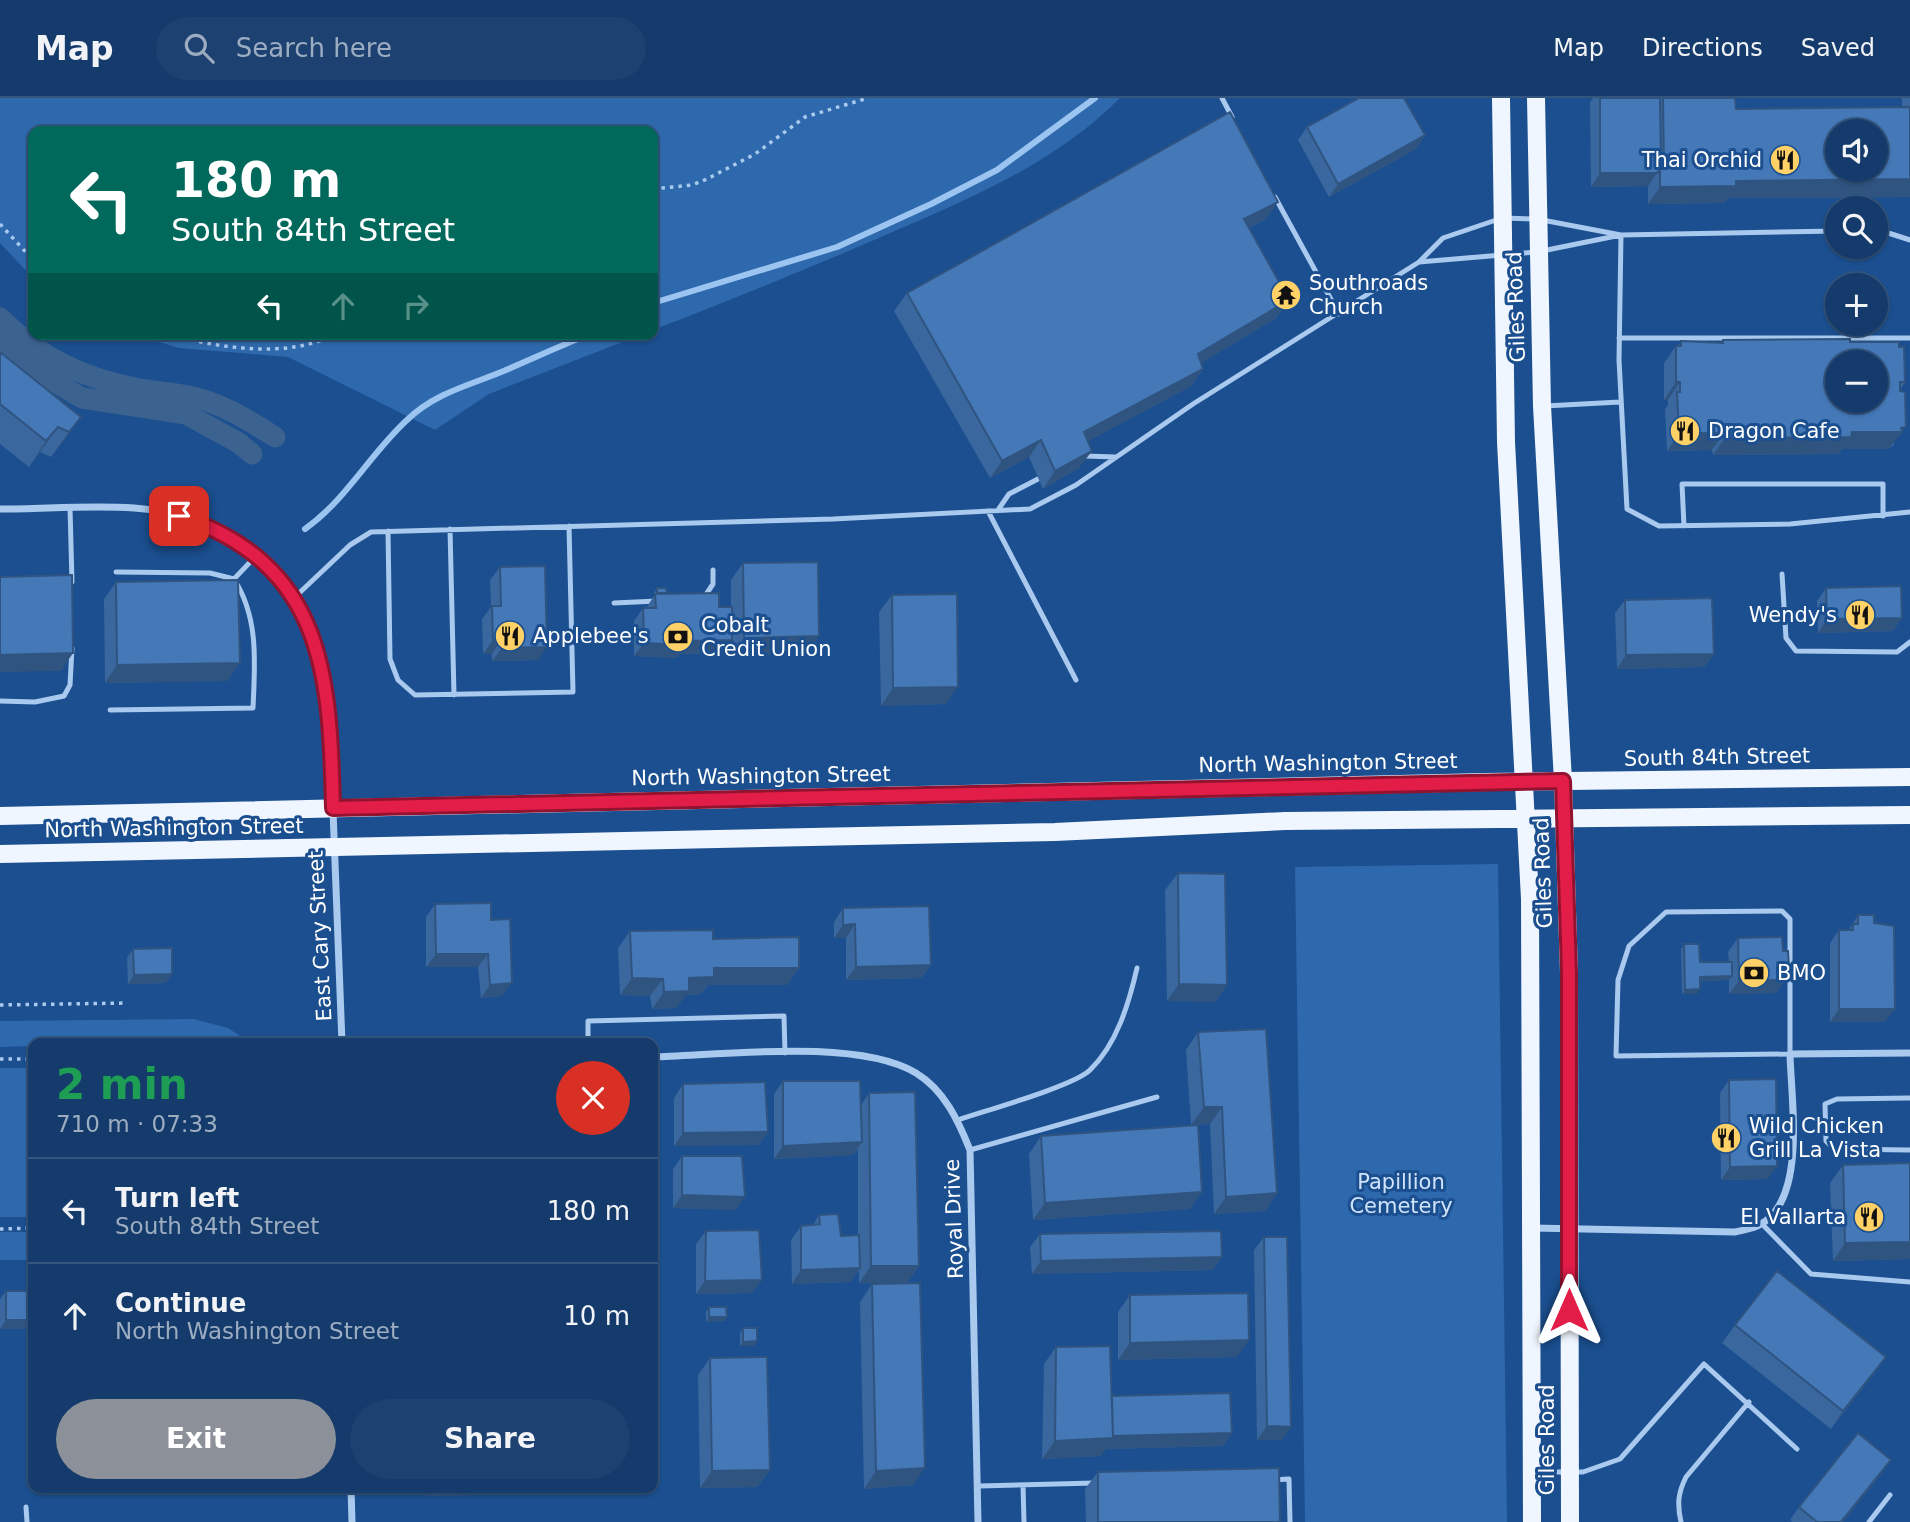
<!DOCTYPE html>
<html lang="en">
<head>
<meta charset="utf-8">
<style>
	body { margin:0; font-family:"DejaVu Sans",sans-serif; background:#1d4271; color:#f1f3f6; height:100vh; display:flex; flex-direction:column; font-size:26px; white-space:nowrap }
	* { box-sizing:border-box; margin:0 }
	p { font-size:23px; color:#9dadc1 }
	.icon { flex:none; width:38px; height:38px; fill:none; stroke:currentColor; stroke-width:2; stroke-linecap:round; stroke-linejoin:round }
	.map { position:relative; flex:1; overflow:hidden }
	.sheet { position:absolute; left:28px; top:940px; width:630px; height:455px; display:flex; flex-direction:column; background:#143b6b; border-radius:14px; box-shadow:0 2px 5px #0004,0 0 0 2px #33557e }
	.sheet>* { flex:none }
	.guide { position:absolute; left:28px; top:28px; width:630px; height:214px; border-radius:14px; box-shadow:0 2px 5px #0004,0 0 0 2px #33557e; background:#00695c; color:#fff; overflow:hidden }
	.tools { position:absolute; left:1825px; top:21px; display:grid; gap:14px }
	.tools a { display:grid; place-items:center; width:63px; height:63px; border-radius:50%; background:#143b6b; box-shadow:0 2px 5px #0004,0 0 0 2px #33557e; font-size:35px }
	.pin { position:absolute; display:grid; place-items:center; width:60px; height:60px; color:#fff; margin:-30px; border-radius:14px; box-shadow:0 4px 10px #0006 }
	.me { position:absolute; width:77px; margin:-38px; rotate:0deg; stroke-linejoin:round; filter:drop-shadow(0 0 5px #0008) }
	.turn { display:flex; align-items:center; gap:24px; height:147px; padding:0 28px; font-size:32px }
	.turn .icon { width:91px; height:91px; stroke-width:2.5 }
	.turn b { display:block; font-size:49px; line-height:60px }
	.lanes { display:flex; align-items:center; height:66px; padding:0 28px; background:#0003; justify-content:center; gap:35px; direction:ltr }
	.lanes .off { opacity:.35 }
	.round { display:grid; place-items:center; flex:none; width:74px; height:74px; border-radius:37px; background:#1d4271 }
	.headline { display:flex; align-items:center; justify-content:space-between; height:119px; padding:0 28px }
	h1 { font-size:42px; font-weight:700; line-height:52px; color:#1e9e55 }
	.button { display:flex; gap:14px; margin-top:auto; padding:14px 28px }
	.button a { flex:1; height:80px; border-radius:42px; background:#8c9099; color:#fff; font-size:28px; font-weight:700; line-height:80px; text-align:center }
	.button a+a { background:#1d4271; color:#f1f3f6 }
	ul { padding:0; list-style:none }
	li { display:flex; align-items:center; gap:21px; height:105px; padding:0 28px; border-top:2px solid #33557e }
	li div { flex:1 }
	li b { display:block; font-size:26px }
	li em { font-style:normal }
	header { display:flex; align-items:center; gap:42px; box-sizing:border-box; height:98px; padding:0 35px; background:#143b6b; border-bottom:2px solid #33557e }
	header strong { font-size:33px }
	nav { display:flex; gap:38px; margin-inline-start:auto; font-size:24px }
	.search { width:490px; height:63px; background:#1d4271; display:flex; align-items:center; gap:18px; box-sizing:border-box; padding:0 24px; border-radius:38px; color:#9dadc1; font-size:26px }
	.map>svg:first-child { display:block }
	.green { fill:#2e69ad }
	.lines { fill:none; stroke-linecap:round; stroke-linejoin:round }
	.stream { stroke:#9cc4f0; stroke-width:6 }
	.canal { stroke:#3c6290; stroke-width:21 }
	.path { stroke:#a9c9ee; stroke-width:3.5; stroke-dasharray:3.5 5; stroke-linecap:butt }
	.service { stroke:#a9c9ee; stroke-width:5 }
	.minor { stroke:#a9c9ee; stroke-width:7 }
	.primary { stroke:#f0f6ff; stroke-width:18 }
	.wall { fill:#3a679d }
	.shaded-wall { fill:#305480 }
	.building { fill:#4478b7; stroke:#305480; stroke-width:2; fill-rule:evenodd }
	.route-casing { stroke:#92132f; stroke-width:18 }
	.route { stroke:#e11d48; stroke-width:12 }
	.labels { text-anchor:middle; stroke-width:6; stroke-linejoin:round; paint-order:stroke }
	.poi-label { font-size:21px; fill:#fff; stroke:#1b4f8f; text-anchor:start }
	.street-label { font-size:21px; fill:#fff; stroke:#1b4f8f }
	.park-label { font-size:21px; fill:#cfe3fa; stroke:#1b4f8f }
</style>
</head>
<body>
<header>
<strong>Map</strong>
<div class="search"><svg class="icon" aria-label="search" viewBox="0 0 24 24"><circle cx="10" cy="10" r="6"/><path d="M15 15l6 6"/></svg>Search here</div>
<nav><a>Map</a><a>Directions</a><a>Saved</a></nav>
</header>
<div class="map">
<svg width="1910" height="1424" viewBox="0 0 1910 1424">
	<rect width="100%" height="100%" fill="#1b4f8f"/>
	<path class="green" d="M0,0H1120C1054,67 964,103 879,140C804,172 729,203 653,232V33H33V180L0,145Z
		M132,236H643L489,296L435,332L288,259L179,250Z
		M1498,766L1507,1424H1305L1295,769Z
		M194,921L228,930L251,945H33V948L0,949V923Z
		M0,970H33V1119H0Z
		M0,1134H33V1162H0Z"/>
	<g class="lines">
		<path class="stream" d="M653,205L837,149L931,106L997,72L1095,0
			M305,431C346,402 370,356 407,322C436,294 471,287 506,272C534,260 562,247 590,236"/>
		<path class="canal" d="M0,220C40,260 84,281 140,291C158,294 176,295 193,299C223,306 250,323 275,339
			M0,240L35,272L82,300L186,316L239,345L252,356"/>
		<path class="path" d="M653,91L692,87L707,81L755,56L805,19L868,0
			M0,126L33,162
			M166,236C217,249 287,262 335,236
			M0,907L127,905
			M0,961H33
			M0,1131L33,1130"/>
		<path class="service" d="M1222,0L1232,19
			M1275,99L1339,216
			M1876,131L1910,142
			M1621,137L1619,262L1627,411L1659,428L1790,426L1910,414
			M1419,164L1537,154L1621,137L1838,133
			M1619,240H1910
			M1545,308L1620,304
			M1085,358L1116,359
			M70,410L72,484
			M998,412L1009,396L1038,381
			M988,413L1076,582
			M1684,428L1682,386H1883V418
			M450,431L454,597
			M388,433L390,561L398,582L415,597L573,594L569,428
			M116,474L210,475L234,481L256,458
			M1782,476L1786,540L1796,553L1897,554L1910,544
			M705,498L713,486V472
			M295,499L350,447L371,434L833,421L1030,411L1076,387L1193,306L1419,164L1443,140L1502,120L1537,121L1621,137
			M614,505L657,503
			M0,603L35,604L64,598L70,587L72,550
			M110,612L253,610C255,565 259,520 234,481
			M1782,813L1790,821V956L1616,958L1618,882L1629,848L1666,814Z
			M588,945V923L784,918L785,955
			M1910,1000L1837,1001L1825,1006L1826,1043L1834,1051L1910,1052
			M958,1022C984,1013 1074,988 1090,972C1117,946 1129,905 1137,870
			M970,1052L1157,999
			M1762,1126L1811,1176L1910,1184
			M1535,1374H1583L1620,1361L1704,1266L1797,1351
			M1272,1382L1289,1381L1290,1424
			M1023,1387L1024,1424
			M979,1388L1095,1385
			M26,1409L27,1424
			M1681,1424C1677,1406 1678,1395 1686,1379L1749,1304
			M1869,1424L1890,1397"/>
		<path class="minor" d="M0,411C44,411 90,407 134,410C205,414 280,458 309,526C321,552 325,581 329,609L342,945
			M653,959C722,957 857,940 916,975C944,992 958,1022 970,1052L978,1424
			M1532,1130L1735,1134C1743,1132 1754,1131 1761,1126C1807,1100 1791,1001 1790,956L1910,955
			M351,1390L352,1424"/>
		<path class="primary" d="M1501,0L1506,344L1530,801L1532,1424
			M1536,0L1542,308L1563,683L1569,875L1570,1424
			M0,718L1486,684L1910,679
			M0,756L1055,734L1285,723L1910,717"/>
	</g>
	<path class="wall" d="M1593,0H1735L1736,11L1902,9V0H1910V99L1728,100L1724,105L1648,106V88L1591,89L1590,4Z
		M1307,29L1425,37L1416,51L1329,99L1298,42Z
		M1266,121L1249,130L1289,202L1276,220L1201,265L1203,271L1191,288L1088,343L1079,370L1043,391L1029,359L990,380L894,213L907,195Z
		M1723,242L1850,244L1899,249L1905,284L1900,292L1894,347L1889,351H1842L1839,356L1713,357L1712,352L1667,353L1665,311L1668,307V302H1664V265L1676,248H1678L1681,243L1721,245Z
		M0,254L81,319L51,359L40,354L29,369L0,346Z
		M743,465L819,538L807,556L732,557V542L723,555L679,556L677,560L634,558V523L643,510H646L654,498V495L657,490L666,496L719,509H731V482Z
		M500,469L538,562L492,563V556H483L482,521L491,509L490,482Z
		M116,484L240,565L227,583L105,585L104,501Z
		M1826,490L1902,520L1893,533L1818,535L1817,503Z
		M892,497L946,606L881,608L879,514Z
		M1625,502L1714,556L1704,569L1617,571L1615,515Z
		M1178,775L1227,887L1215,904L1167,903L1165,792Z
		M435,806L491,822L502,898L481,900L478,869H426V819Z
		M843,810L931,867L921,880L846,882V840H834V824Z
		M1858,817L1874,825L1885,924H1830V845L1839,832H1849Z
		M630,833L713,841L799,870L787,887H708L701,896L686,897L676,910L652,911L650,898L620,897L618,850Z
		M1738,840L1783,853L1785,882L1776,895L1729,896V882L1700,883L1697,896H1682L1681,851L1684,846L1700,864H1729L1728,854Z
		M133,851L166,885L128,886L127,860Z
		M1198,934L1277,1095L1265,1113L1214,1116L1210,1026L1191,1027L1186,952Z
		M1729,982L1768,1081L1721,1082L1720,995Z
		M783,983L861,1007L869,995L919,1168L907,1185H859V1172L850,1184L792,1186L791,1142L801,1128L813,1127L819,1117L841,1138L858,1137V1051L853,1057L774,1061V996Z
		M683,986L768,1034L759,1047L674,1048V1000Z
		M1041,1038L1190,1111L1033,1122L1029,1056Z
		M682,1058L736,1112L673,1110V1071Z
		M1910,1065V1161L1833,1163L1830,1085L1843,1067Z
		M706,1133L752,1195L696,1196V1146Z
		M1040,1136L1213,1172L1032,1176L1030,1149Z
		M1264,1139L1282,1342H1257L1254,1152Z
		M872,1186L913,1387L864,1391L860,1204Z
		M6,1193H33V1231H0V1201Z
		M1130,1197L1237,1259L1118,1262V1214Z
		M709,1209L727,1219L724,1223L706,1224V1214Z
		M1735,1227L1886,1259L1873,1277L1831,1331L1722,1245Z
		M743,1230L754,1248H740V1235Z
		M1056,1249L1112,1298L1223,1348L1106,1351L1101,1358L1042,1361L1044,1266Z
		M710,1260L770,1372L757,1389L700,1390L698,1277Z
		M1891,1362L1882,1375L1843,1424H1792L1790,1422L1799,1409Z
		M1098,1374L1280,1424H1086L1085,1391Z
		M429,1390H477L472,1397L429,1398Z"/>
	<path class="shaded-wall" d="M1425,37L1416,51L1329,99L1338,86Z
		M1600,75H1657L1648,88L1591,89Z
		M1910,81V99L1728,100L1724,105L1648,106L1660,89L1736,83Z
		M1278,104L1266,121L1232,138L1244,121Z
		M1289,202L1276,220L1186,274L1198,256Z
		M1203,271L1191,288L1072,352L1084,334Z
		M1676,284H1680L1668,302H1664Z
		M81,319L63,344L51,359L69,334Z
		M58,329L40,354L29,369L46,343Z
		M1906,329L1889,351H1842L1839,356L1713,357L1725,340L1852,334Z
		M1679,335H1724L1712,352L1667,353Z
		M1041,342L1029,359L990,380L1002,363Z
		M1092,353L1079,370L1043,391L1055,373Z
		M1902,520L1893,533L1818,535L1827,521Z
		M819,538L807,556L732,557L744,540Z
		M493,542H501L492,556H483Z
		M732,542L723,555L679,556L677,560L634,558L644,545Z
		M547,549L538,562L492,563L502,550Z
		M73,555L61,573L0,574V557Z
		M1714,556L1704,569L1617,571L1626,557Z
		M240,565L227,583L105,585L117,567Z
		M958,589L946,606L881,608L893,590Z
		M855,826L846,840H834L843,827Z
		M436,856H488L478,869H426Z
		M931,867L921,880L846,882L856,869Z
		M714,870H799L787,887H708L701,896L686,897L676,910L652,911L664,894L689,880Z
		M1785,870H1789L1780,882H1785L1776,895L1729,896L1739,883Z
		M172,876L166,885L128,886L134,877Z
		M1732,878L1729,882L1697,883L1700,879Z
		M632,880L663,881L650,898L620,897Z
		M512,885L502,898L481,900L490,887Z
		M1179,886L1227,887L1215,904L1167,903Z
		M1700,891L1697,896H1682L1685,892Z
		M1839,911H1895L1885,924H1830Z
		M1204,1009H1222L1210,1026L1191,1027Z
		M768,1034L759,1047L674,1048L683,1035Z
		M862,1044L853,1057L774,1061L783,1048Z
		M1777,1068L1768,1081L1721,1082L1730,1069Z
		M1202,1094L1190,1111L1033,1122L1045,1105Z
		M1277,1095L1265,1113L1214,1116L1226,1099Z
		M682,1097L745,1099L736,1112L673,1110Z
		M1910,1144V1161L1833,1163L1845,1145Z
		M1222,1159L1213,1172L1032,1176L1041,1163Z
		M871,1168H919L907,1185H859Z
		M860,1170L850,1184L792,1186L801,1172Z
		M762,1182L752,1195L696,1196L705,1183Z
		M709,1219H727L724,1223L706,1224Z
		M6,1222H33V1231H0Z
		M1249,1242L1237,1259L1118,1262L1130,1245Z
		M757,1243L754,1248H740L743,1244Z
		M1886,1259L1873,1277L1831,1331L1843,1313Z
		M1267,1328L1291,1329L1282,1342H1257Z
		M1232,1335L1223,1348L1106,1351L1101,1358L1042,1361L1055,1343L1113,1338Z
		M1891,1362L1882,1375L1843,1424H1841Z
		M925,1370L913,1387L864,1391L876,1373Z
		M770,1372L757,1389L700,1390L712,1373Z
		M435,1390H477L472,1397L429,1398Z"/>
	<path class="building" d="M1359,0H1404L1425,37L1338,86L1307,29Z
		M1600,0H1660L1661,71L1657,75H1600Z
		M1663,0H1735L1736,11L1910,9V81L1736,83V88L1660,89V71H1664ZM1838,33H1876V72H1838Z
		M1230,14L1278,104L1244,121L1289,202L1198,256L1203,271L1084,334L1092,353L1055,373L1041,342L1002,363L907,195Z
		M1850,241V244H1899V249H1904L1905,284H1900V293L1905,294L1906,329L1901,330L1902,334H1852L1851,339L1725,340L1724,335H1679L1677,294H1680V284H1676V248H1681V243L1723,245V242ZM1838,264H1876V303H1838Z
		M0,254L81,319L69,334L58,329L46,343L0,306Z
		M818,464L819,538L744,540L743,465Z
		M545,468L547,549L502,550L501,542H493L492,508H501L500,469Z
		M72,477L73,555L0,557V479Z
		M238,482L240,565L117,567L116,484Z
		M1901,488L1902,520L1827,521L1826,490Z
		M657,490H666L667,495H657Z
		M719,495V509H732V542L686,543V547L644,545L643,510H656L655,496Z
		M957,496L958,589L893,590L892,497Z
		M1712,500L1714,556L1626,557L1625,502Z
		M1178,775L1225,776L1227,887L1179,886Z
		M491,805V822L510,821L512,885L490,887L488,856H436L435,806Z
		M929,808L931,867L856,869L855,826L843,827V810Z
		M1858,817H1874V825L1894,828L1895,911H1839V832H1853V826H1858Z
		M713,832V841L799,839V870H714V879L689,880V893L664,894L663,881L632,880L630,833Z
		M1782,839L1783,853H1788L1789,870H1785V882L1739,883L1738,840Z
		M1684,846H1699L1700,864H1732V878L1700,879V891L1685,892Z
		M172,850V876L134,877L133,851Z
		M1266,931L1277,1095L1226,1099L1222,1009H1204L1198,934Z
		M1776,981L1777,1068L1730,1069L1729,982Z
		M783,983H860L862,1044L783,1048Z
		M765,984L768,1034L683,1035V986Z
		M915,994L919,1168H871L869,995Z
		M1198,1027L1202,1094L1045,1105L1041,1038Z
		M682,1058H742L745,1099L682,1097Z
		M1910,1065V1144L1845,1145L1843,1067Z
		M838,1116L841,1138L859,1137L860,1170L801,1172V1128L820,1126L819,1117Z
		M759,1132L762,1182L705,1183L706,1133Z
		M1221,1133L1222,1159L1041,1163L1040,1136Z
		M1264,1139H1287L1291,1329L1267,1328Z
		M1777,1173L1886,1259L1843,1313L1735,1227Z
		M920,1185L925,1370L876,1373L872,1186Z
		M6,1193H33V1222H6Z
		M1248,1195L1249,1242L1130,1245V1197Z
		M709,1209H726L727,1219H709Z
		M743,1230H757V1243L743,1244Z
		M1110,1248L1113,1340L1055,1343L1056,1249Z
		M767,1259L770,1372L712,1373L710,1260Z
		M1230,1295L1232,1335L1113,1338L1112,1298Z
		M1858,1335L1891,1362L1841,1424H1817L1799,1409Z
		M1279,1370L1280,1424H1098V1374Z"/>
	<g class="lines">
		<g class="route-casing">
			<path id="route" d="M179,418C325,466 330,578 333,710L1563,683L1569,874V1212"/>
		</g>
		<use href="#route" class="route"/>
	</g>
	<defs>
		<g id="restaurant-disc" transform="scale(1.575)"><circle r="9.5" fill="#ffd166" stroke="#1b4f8f"/><path d="M-5-6h1v4h1v-4h1v4h1v-4h1v5L-1.5 .5V6h-2V.5L-5-1ZM5-6V6H3V1.5H1.5Q1.5-4 5-6Z" fill="#111"/></g>
		<g id="temple-disc" transform="scale(1.575)"><circle r="9.5" fill="#ffd166" stroke="#1b4f8f"/><path d="M0-6L5-2H3V0L6.5 2.5H4V6H1.5V3h-3V6H-4V2.5H-6.5L-3 0V-2H-5Z" fill="#111"/></g>
		<g id="bank-disc" transform="scale(1.575)"><circle r="9.5" fill="#ffd166" stroke="#1b4f8f"/><path d="M-6-4H6V4H-6ZM0-2.3a2.3 2.3 0 1 0 0 4.6a2.3 2.3 0 1 0 0-4.6Z" fill="#111"/></g>
	</defs>
	<g fill-rule="evenodd">
		<use href="#restaurant-disc" x="1785" y="62"/>
		<use href="#temple-disc" x="1286" y="197"/>
		<use href="#restaurant-disc" x="1685" y="333"/>
		<use href="#restaurant-disc" x="1860" y="517"/>
		<use href="#restaurant-disc" x="510" y="538"/>
		<use href="#bank-disc" x="678" y="539"/>
		<use href="#bank-disc" x="1754" y="875"/>
		<use href="#restaurant-disc" x="1726" y="1040"/>
		<use href="#restaurant-disc" x="1869" y="1119"/>
	</g>
	<g class="labels">
		<g class="poi-label">
			<text x="1762" y="69" text-anchor="end">Thai Orchid</text>
			<text x="1309" y="192">Southroads<tspan x="1309" dy="24">Church</tspan></text>
			<text x="1708" y="340">Dragon Cafe</text>
			<text x="1837" y="524" text-anchor="end">Wendy's</text>
			<text x="701" y="534">Cobalt<tspan x="701" dy="24">Credit Union</tspan></text>
			<text x="533" y="545">Applebee's</text>
			<text x="1777" y="882">BMO</text>
			<text x="1749" y="1035">Wild Chicken<tspan x="1749" dy="24">Grill La Vista</tspan></text>
			<text x="1846" y="1126" text-anchor="end">El Vallarta</text>
		</g>
		<g class="street-label">
			<text transform="translate(1516 209) rotate(-92)" y="7">Giles Road</text>
			<text transform="translate(1717 659) rotate(-1)" y="7">South 84th Street</text>
			<text transform="translate(1328 665) rotate(-1)" y="7">North Washington Street</text>
			<text transform="translate(761 678) rotate(-1)" y="7">North Washington Street</text>
			<text transform="translate(174 730) rotate(-1)" y="7">North Washington Street</text>
			<text transform="translate(1543 775) rotate(-92)" y="7">Giles Road</text>
			<text transform="translate(320 838) rotate(-93)" y="7">East Cary Street</text>
			<text transform="translate(954 1121) rotate(-92)" y="7">Royal Drive</text>
			<text transform="translate(1547 1342) rotate(-90)" y="7">Giles Road</text>
		</g>
		<g class="park-label">
			<text x="1401" y="1091">Papillion<tspan x="1401" dy="24">Cemetery</tspan></text>
		</g>
	</g>
</svg>
<div class="tools">
<a><svg class="icon" aria-label="sound" viewBox="0 0 24 24"><path d="M4 9h4l5-4v14l-5-4H4zM17 9q2 3 0 6"/></svg></a>
<a><svg class="icon" aria-label="search" viewBox="0 0 24 24"><circle cx="10" cy="10" r="6"/><path d="M15 15l6 6"/></svg></a>
<a>+</a>
<a>−</a>
</div>
<div class="pin" style="left:179px;top:418px;background:#d93025"><svg class="icon" aria-label="arrive" viewBox="0 0 24 24"><path d="M6 21V4h12l-3 4 3 4H6"/></svg></div>
<svg class="me" style="left:1569px;top:1212px" viewBox="-20 -20 40 40"><path d="M0-17L14 15 0 8-14 15z" fill="#e11d48" stroke="#fff" stroke-width="4"/></svg>
<div class="guide">
<div class="turn"><svg class="icon" aria-label="left" viewBox="0 0 24 24"><path d="M17 20v-9H6M10 6l-5 5 5 5"/></svg><div><b>180 m</b>South 84th Street</div></div>
<div class="lanes"><svg class="icon" aria-label="left" viewBox="0 0 24 24"><path d="M17 20v-9H6M10 6l-5 5 5 5"/></svg><svg class="icon off" aria-label="ahead" viewBox="0 0 24 24"><path d="M12 20V5M6 11l6-6 6 6"/></svg><svg class="icon off" aria-label="right" viewBox="0 0 24 24"><path d="M7 20v-9h11M14 6l5 5-5 5"/></svg></div>
</div>
<section class="sheet">
<div class="headline"><div><h1>2 min</h1><p>710 m · 07:33</p></div><a class="round" style="background:#d93025;color:#fff"><svg class="icon" aria-label="close" viewBox="0 0 24 24"><path d="M6 6l12 12M18 6L6 18"/></svg></a></div>
<ul>
<li><svg class="icon" aria-label="left" viewBox="0 0 24 24"><path d="M17 20v-9H6M10 6l-5 5 5 5"/></svg><div><b>Turn left</b><p>South 84th Street</p></div><em>180 m</em></li>
<li><svg class="icon" aria-label="ahead" viewBox="0 0 24 24"><path d="M12 20V5M6 11l6-6 6 6"/></svg><div><b>Continue</b><p>North Washington Street</p></div><em>10 m</em></li>
</ul>
<div class="button"><a>Exit</a><a>Share</a></div>
</section>
</div>
</body>
</html>
